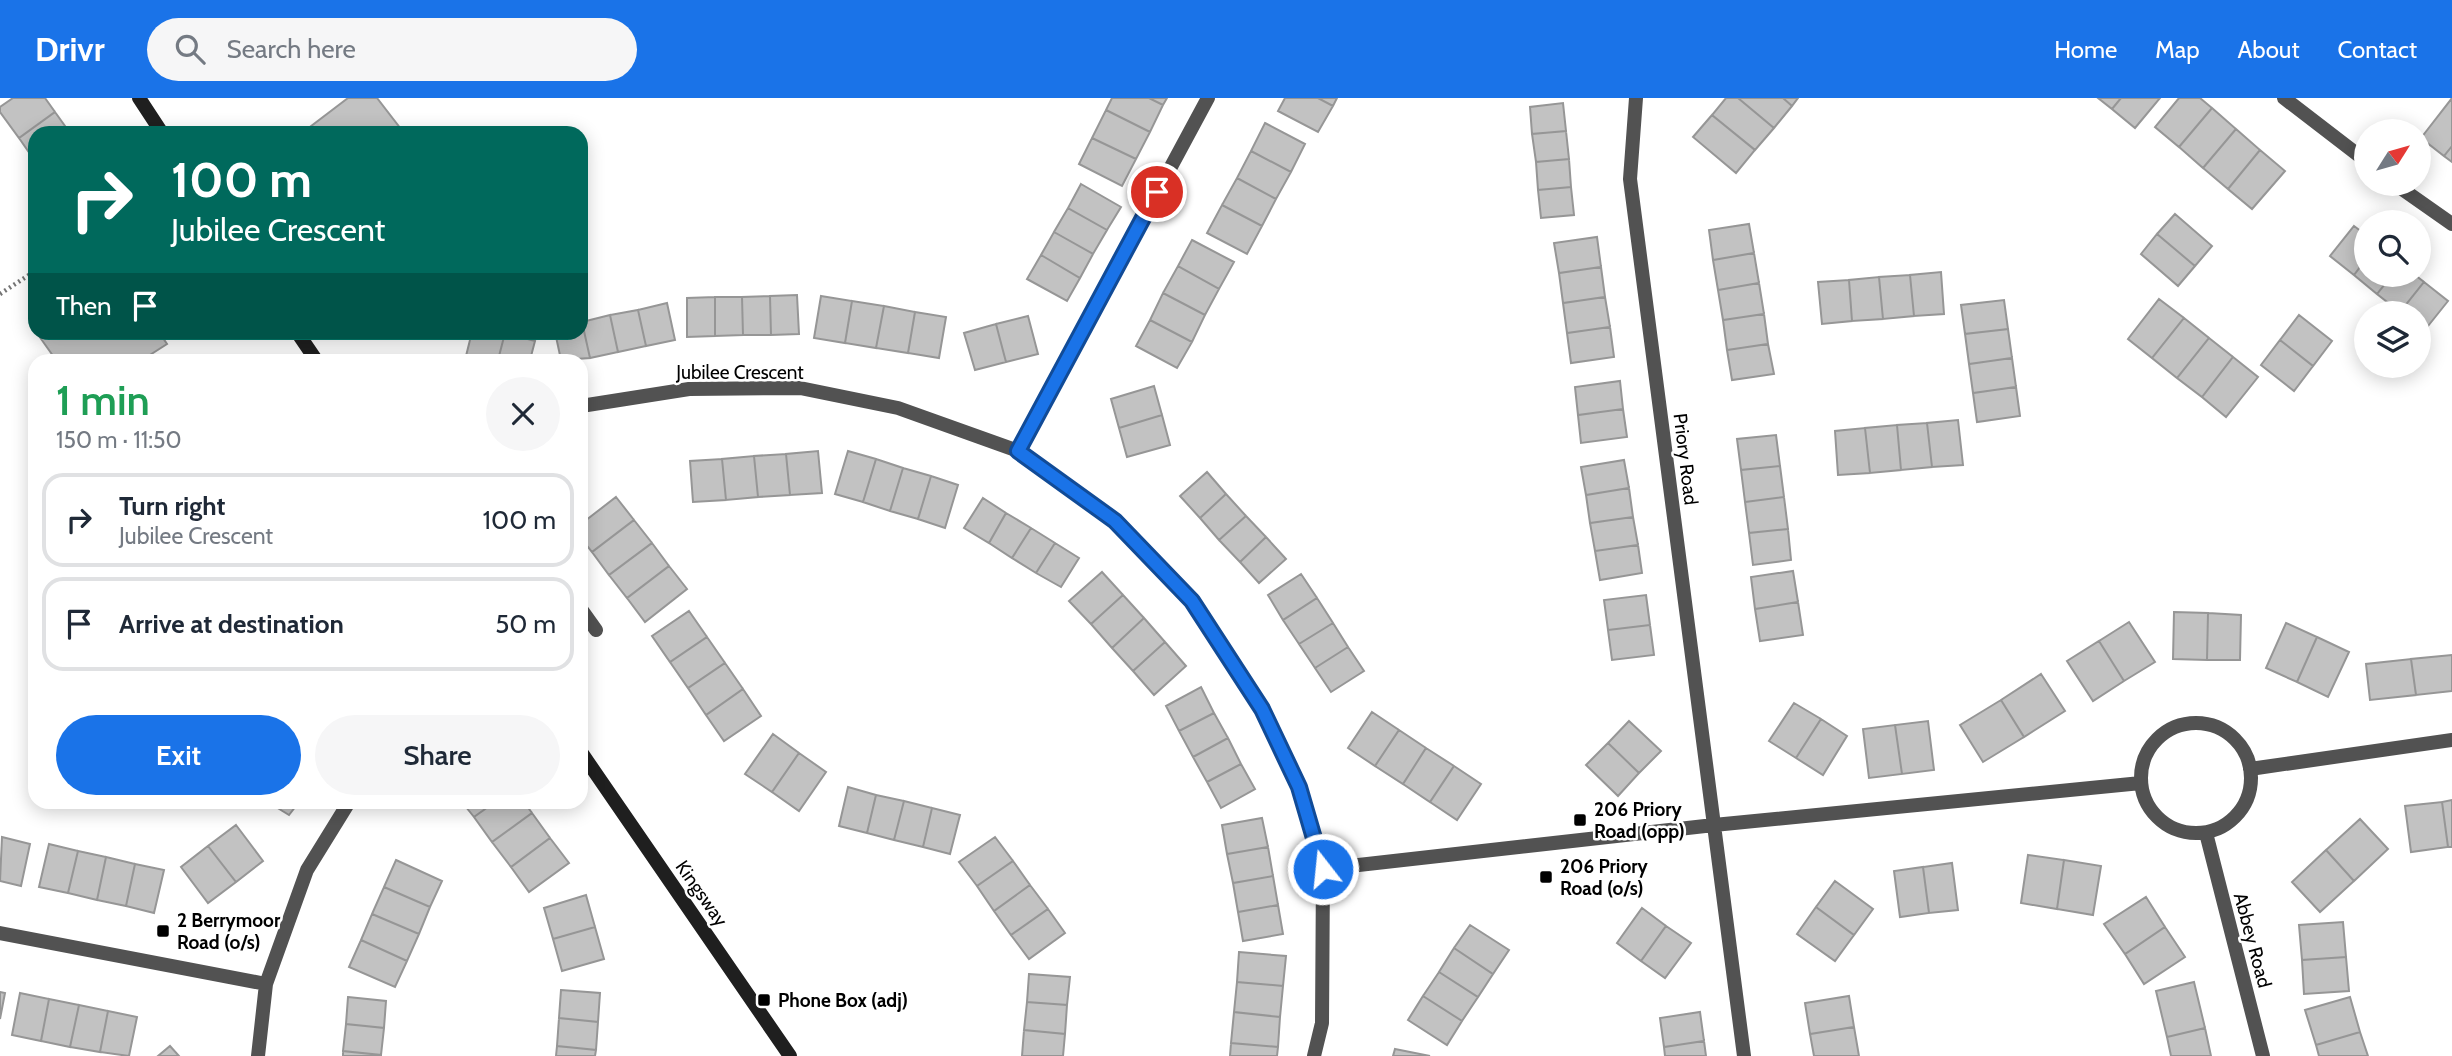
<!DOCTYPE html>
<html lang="en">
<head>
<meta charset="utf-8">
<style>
	body { margin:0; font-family:Cabin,sans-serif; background:#f6f6f7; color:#1f2937; height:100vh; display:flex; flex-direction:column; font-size:26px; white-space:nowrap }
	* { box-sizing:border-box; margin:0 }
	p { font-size:23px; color:#747a83 }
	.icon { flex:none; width:38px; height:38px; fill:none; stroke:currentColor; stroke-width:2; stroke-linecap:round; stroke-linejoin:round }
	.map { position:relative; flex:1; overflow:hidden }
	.drawer { position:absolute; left:28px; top:256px; width:560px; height:455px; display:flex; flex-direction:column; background:#fff; border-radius:21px; box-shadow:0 4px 18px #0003 }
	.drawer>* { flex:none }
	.top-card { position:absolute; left:28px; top:28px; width:560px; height:214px; border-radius:21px; box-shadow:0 4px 18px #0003; background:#00695c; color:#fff; overflow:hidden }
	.needle { width:46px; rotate:53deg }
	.tools { position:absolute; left:2354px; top:21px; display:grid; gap:14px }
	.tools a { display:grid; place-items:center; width:77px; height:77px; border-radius:50%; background:#fff; box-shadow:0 4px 18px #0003; font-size:35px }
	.pin { position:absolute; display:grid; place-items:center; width:60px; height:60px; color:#fff; margin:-30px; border:4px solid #fff; border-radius:50%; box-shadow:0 2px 7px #0007 }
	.me { position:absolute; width:77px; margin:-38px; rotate:344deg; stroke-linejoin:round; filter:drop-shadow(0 0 5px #0008) }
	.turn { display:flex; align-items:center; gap:24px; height:147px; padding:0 28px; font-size:32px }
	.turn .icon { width:91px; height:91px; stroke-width:2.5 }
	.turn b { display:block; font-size:49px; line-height:60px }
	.then { display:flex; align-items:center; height:66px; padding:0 28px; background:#0003; gap:14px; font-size:26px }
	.round { display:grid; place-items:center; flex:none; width:74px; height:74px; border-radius:37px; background:#f6f6f7 }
	.head { display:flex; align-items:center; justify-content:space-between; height:119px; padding:0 28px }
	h1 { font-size:42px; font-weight:600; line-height:52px; color:#1e9e55 }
	.button { display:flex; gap:14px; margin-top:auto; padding:14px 28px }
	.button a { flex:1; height:80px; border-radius:42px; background:#1a73e8; color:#fff; font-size:28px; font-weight:600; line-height:80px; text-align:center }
	.button a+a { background:#f6f6f7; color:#1f2937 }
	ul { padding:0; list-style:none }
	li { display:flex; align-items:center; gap:21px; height:94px; margin:0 14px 10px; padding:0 14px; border:4px solid #e0e1e3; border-radius:21px }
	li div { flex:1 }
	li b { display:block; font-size:26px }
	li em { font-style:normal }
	header { display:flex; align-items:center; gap:42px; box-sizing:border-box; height:98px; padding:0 35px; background:#1a73e8; color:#fff }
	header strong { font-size:33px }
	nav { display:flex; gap:38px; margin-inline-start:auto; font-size:24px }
	.search { width:490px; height:63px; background:#f6f6f7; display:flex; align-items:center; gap:18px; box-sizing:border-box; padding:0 24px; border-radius:38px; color:#747a83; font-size:26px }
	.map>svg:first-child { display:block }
	.building { fill:#c2c2c2; stroke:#969696; stroke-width:2 }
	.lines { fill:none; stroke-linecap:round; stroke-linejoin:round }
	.path { stroke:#747474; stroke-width:4.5; stroke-dasharray:2 3.5; stroke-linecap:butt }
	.street { stroke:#525252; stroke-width:14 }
	.secondary { stroke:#1f1f1f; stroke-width:14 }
	.route-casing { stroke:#114b97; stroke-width:18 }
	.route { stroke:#1a73e8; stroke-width:12 }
	.poi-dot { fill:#000; stroke:#fff; stroke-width:2.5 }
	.labels { text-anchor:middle; stroke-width:5; stroke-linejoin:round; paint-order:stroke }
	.street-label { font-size:19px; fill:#000; stroke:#fff }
	.poi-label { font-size:19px; font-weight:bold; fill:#000; stroke:#fff; text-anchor:start }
</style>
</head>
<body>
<header>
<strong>Drivr</strong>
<div class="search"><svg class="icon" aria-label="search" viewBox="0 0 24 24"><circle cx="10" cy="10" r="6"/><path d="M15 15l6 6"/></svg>Search here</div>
<nav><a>Home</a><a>Map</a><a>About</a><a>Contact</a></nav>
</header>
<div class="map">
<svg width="2452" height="958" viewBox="0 0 2452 958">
	<rect width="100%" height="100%" fill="#fff"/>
	<path class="building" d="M13,0H45L55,14L19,40L0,14V9Z
		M348,0H377L404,35H302Z
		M1112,0H1149L1163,7L1150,34L1106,12Z
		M1149,0H1167L1163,7Z
		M1285,0H1318L1333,8L1318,34L1278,13Z
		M1318,0H1337L1333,8Z
		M1726,0H1738L1774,30L1755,52L1712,17Z
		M1738,0H1783L1792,8L1774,30Z
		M1783,0H1798L1792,8Z
		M2098,0H2121L2112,11Z
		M2121,0H2160L2135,30L2112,11Z
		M2179,0H2200L2212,10L2179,49L2155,29Z
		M2452,0V48L2444,58L2421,40Z
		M1563,5L1566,33L1532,36L1530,9Z
		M2212,10L2236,31L2203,70L2179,49Z
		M1106,12L1150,34L1136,61L1092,40Z
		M55,14L70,35H35V63L19,40Z
		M1712,17L1755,52L1736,75L1693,39Z
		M1265,25L1305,46L1291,74L1251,53Z
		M2236,31L2260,52L2228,91L2203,70Z
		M1566,33L1569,61L1536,64L1532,36Z
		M1092,40L1136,61L1122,88L1079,66Z
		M2452,48V64L2444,58Z
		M2260,52L2285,73L2252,111L2228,91Z
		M1251,53L1291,74L1276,101L1237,80Z
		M1569,61L1571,89L1538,92L1536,64Z
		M1237,80L1276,101L1262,128L1222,107Z
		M1081,86L1121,109L1107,132L1068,110Z
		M1571,89L1574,117L1541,120L1538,92Z
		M1222,107L1262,128L1247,156L1207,135Z
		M1068,110L1107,132L1093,156L1054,134Z
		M2175,116L2212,148L2195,168L2157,136Z
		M1749,126L1754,155L1713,162L1709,132Z
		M2354,128L2366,137V161L2354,177L2330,158Z
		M1054,134L1093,156L1080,180L1041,157Z
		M2157,136L2195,168L2178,188L2141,156Z
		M1597,139L1601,169L1559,175L1554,145Z
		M1192,142L1234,164L1219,191L1178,168Z
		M1754,155L1759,185L1718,192L1713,162Z
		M1041,157L1080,180L1067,203L1027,181Z
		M2366,161V177H2392L2377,196L2354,177Z
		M1178,168L1219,191L1205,217L1163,195Z
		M1601,169L1605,199L1563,205L1559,175Z
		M1941,174L1944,216L1914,218L1910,177Z
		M1910,177L1914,218L1883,221L1879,179Z
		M2392,177H2415L2424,184L2400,214L2377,196Z
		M1879,179L1883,221L1852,223L1849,182Z
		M1849,182L1852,223L1822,226L1818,184Z
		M2424,184L2448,203L2424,233L2418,229V215L2400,214Z
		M1759,185L1764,216L1723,222L1718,192Z
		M1163,195L1205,217L1192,244L1150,222Z
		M797,197L799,236L771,237L770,198Z
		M770,198L771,237H743L742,199Z
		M821,198L852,203L845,245L814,240Z
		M715,199H742L743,237L715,238Z
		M715,199V238L687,239V200Z
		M1605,199L1610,229L1567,235L1563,205Z
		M2159,201L2184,220L2152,260L2128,241Z
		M2004,202L2008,231L1965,236L1961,207Z
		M852,203L884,208L876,250L845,245Z
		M667,205L675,242L646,248L638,212Z
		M884,208L915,214L908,255L876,250Z
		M638,212L646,248L618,254L610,217Z
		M915,214L946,219L939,260L908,255Z
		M1764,216L1768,246L1727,252L1723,222Z
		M610,217L618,254L590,260L582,224Z
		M2299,217L2332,243L2313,268L2280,242Z
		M1028,218L1038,256L1006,264L996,226Z
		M2184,220L2209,240L2177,280L2152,260Z
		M1150,222L1192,244L1177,270L1136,248Z
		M582,224L590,260L561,262L555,234H581Z
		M996,226L1006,264L975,272L964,235Z
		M1610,229L1614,259L1571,265L1567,235Z
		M2008,231L2012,260L1969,266L1965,236Z
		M44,234H159L167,246L142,262H56L39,238Z
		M472,234L505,235L498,262H465Z
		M505,235L535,243L530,262H498Z
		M2209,240L2233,259L2202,299L2177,280Z
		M2280,242L2313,268L2294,293L2261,267Z
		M1768,246L1774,276L1732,282L1727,252Z
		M2233,259L2258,279L2226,319L2202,299Z
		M2012,260L2016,289L1973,295L1969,266Z
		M1620,283L1623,311L1578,317L1575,289Z
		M1154,288L1162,317L1119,330L1111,301Z
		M2016,289L2020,318L1977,324L1973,295Z
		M1623,311L1627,339L1581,345L1578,317Z
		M1162,317L1170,347L1127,359L1119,330Z
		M1958,322L1963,367L1932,369L1927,325Z
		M1927,325L1932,369L1901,372L1897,327Z
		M1897,327L1901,372L1870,375L1865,330Z
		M1865,330L1870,375L1838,377L1835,333Z
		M1776,337L1780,368L1741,372L1737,341Z
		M818,353L822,395L790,397L786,356Z
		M848,353L876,361L863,404L835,396Z
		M786,356L790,397L758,399L754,358Z
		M754,358L758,399L726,402L722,361Z
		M722,361L726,402L693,404L690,363Z
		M876,361L903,370L890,413L863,404Z
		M1624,362L1629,390L1586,397L1581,369Z
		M1780,368L1784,399L1745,404L1741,372Z
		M903,370L931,378L918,421L890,413Z
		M1207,374L1226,396L1200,420L1180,398Z
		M931,378L958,387L945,430L918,421Z
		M1629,390L1633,419L1590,425L1586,397Z
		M1226,396L1246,418L1219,442L1200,420Z
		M616,399L634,422L592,454L581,440V426Z
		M1784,399L1788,431L1749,435L1745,404Z
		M983,400L1006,415L989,445L964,430Z
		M1006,415L1031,430L1012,460L989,445Z
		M1246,418L1266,439L1240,464L1219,442Z
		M1633,419L1638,447L1595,453L1590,425Z
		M634,422L652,445L609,477L592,454Z
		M1031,430L1055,445L1036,475L1012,460Z
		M1788,431L1791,462L1753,467L1749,435Z
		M1266,439L1286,461L1259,485L1240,464Z
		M652,445L669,468L627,500L609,477Z
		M1055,445L1079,460L1061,489L1036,475Z
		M1638,447L1642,475L1600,482L1595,453Z
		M669,468L687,491L645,524L627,500Z
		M1793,473L1798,504L1755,511L1751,479Z
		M1102,474L1123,497L1091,526L1069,503Z
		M1301,476L1317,500L1283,522L1268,497Z
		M1123,497L1144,520L1112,550L1091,526Z
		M1646,497L1650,527L1608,532L1604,502Z
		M1317,500L1333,525L1299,546L1283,522Z
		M1798,504L1803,537L1760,543L1755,511Z
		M689,513L707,539L670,564L652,538Z
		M2174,514L2208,515L2207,562L2173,561Z
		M2208,515L2241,517L2240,562H2207Z
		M1144,520L1165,544L1133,573L1112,550Z
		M2129,524L2155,564L2124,583L2099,543Z
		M1333,525L1348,549L1315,570L1299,546Z
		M2286,525L2317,539L2297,584L2266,570Z
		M1650,527L1654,557L1612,562L1608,532Z
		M707,539L725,565L688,590L670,564Z
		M2317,539L2349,554L2328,599L2297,584Z
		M2099,543L2124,583L2093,603L2067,563Z
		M1165,544L1186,568L1154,597L1133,573Z
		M1348,549L1364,573L1331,594L1315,570Z
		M2452,557V593L2416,597L2411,561Z
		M2411,561L2416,597L2370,602L2366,566Z
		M725,565L743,591L706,617L688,590Z
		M2041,576L2065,613L2024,639L2001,602Z
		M1201,589L1214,615L1179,633L1166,608Z
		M743,591L761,618L724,643L706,617Z
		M2001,602L2024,639L1983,664L1960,627Z
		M1794,605L1821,621L1796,660L1769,643Z
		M1372,614L1399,632L1375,668L1348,650Z
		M1214,615L1228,640L1193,659L1179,633Z
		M1821,621L1847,638L1823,677L1796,660Z
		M1629,623L1661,653L1639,675L1608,645Z
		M1928,623L1934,672L1902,676L1895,627Z
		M1895,627L1902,676L1869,680L1863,631Z
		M1399,632L1426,650L1403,686L1375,668Z
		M773,636L799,655L772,694L745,676Z
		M1228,640L1241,666L1207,684L1193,659Z
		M1608,645L1639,675L1618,698L1586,667Z
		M1426,650L1454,668L1430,704L1403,686Z
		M799,655L826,674L799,713L772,694Z
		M1241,666L1255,691L1221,710L1207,684Z
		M1454,668L1481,686L1457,722L1430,704Z
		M848,689L876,697L867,735L839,728Z
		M876,697L904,703L894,742L867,735Z
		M2452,702V749H2448L2442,704Z
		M904,703L932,710L923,749L894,742Z
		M268,704H299L289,717Z
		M462,704H495L474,719Z
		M495,704H524L532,715L492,744L474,719Z
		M2442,704L2448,749L2411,754L2405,708Z
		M932,710L960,717L950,756L923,749Z
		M532,715L550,740L511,769L492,744Z
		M1262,720L1268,749L1227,756L1222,727Z
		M2360,721L2388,751L2354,783L2326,752Z
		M236,727L263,763L236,784L208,748Z
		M2,739L30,746L21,788L0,783Z
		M995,739L1013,763L977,788L959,764Z
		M550,740L569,765L529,794L511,769Z
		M49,746L78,753L68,795L39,789Z
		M208,748L236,784L208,805L181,769Z
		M1268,749L1273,778L1233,785L1227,756Z
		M2326,752L2354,783L2320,814L2292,784Z
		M78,753L106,759L97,802L68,795Z
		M2028,757L2064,762L2057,811L2021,805Z
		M106,759L135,766L126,808L97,802Z
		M396,762L442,783L430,809L384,789Z
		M2064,762L2101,768L2093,817L2057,811Z
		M1013,763L1030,787L994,813L977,788Z
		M1952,765L1958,812L1929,815L1923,769Z
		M135,766L164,772L154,815L126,808Z
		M1923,769L1929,815L1900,819L1894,773Z
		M1273,778L1278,807L1238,814L1233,785Z
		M1835,783L1873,811L1854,837L1816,809Z
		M1030,787L1048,811L1011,837L994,813Z
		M384,789L430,809L419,836L372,816Z
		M586,797L595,829L553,841L544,810Z
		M2146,799L2165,829L2125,856L2104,826Z
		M1278,807L1283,836L1243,843L1238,814Z
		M1816,809L1854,837L1835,863L1797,836Z
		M1642,810L1666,828L1641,863L1617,845Z
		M1048,811L1065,835L1029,861L1011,837Z
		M372,816L419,836L407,863L361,842Z
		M2343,824L2346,859L2302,862L2299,827Z
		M1470,827L1509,852L1493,876L1454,850Z
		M1666,828L1691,845L1665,880L1641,863Z
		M595,829L604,861L562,873L553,841Z
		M2165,829L2185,859L2144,886L2125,856Z
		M361,842L407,863L395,889L349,869Z
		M1454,850L1493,876L1478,899L1439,874Z
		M1239,854L1286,858L1283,888L1237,884Z
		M2346,859L2349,893L2304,896L2302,862Z
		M1439,874L1478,899L1462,923L1423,898Z
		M1029,876L1070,879L1067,907L1027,904Z
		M1237,884L1283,888L1280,919L1234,914Z
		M2194,884L2205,930L2167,939L2156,893Z
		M561,892L600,895L598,924L559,920Z
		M0,894L5,895L0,921Z
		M20,895L49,901L41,943L12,937Z
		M1423,898L1462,923L1447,947L1408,922Z
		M1849,898L1854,929L1810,936L1805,905Z
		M348,899L386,903L384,930L346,926Z
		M2350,899L2360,934L2316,947L2305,912Z
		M49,901L79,907L70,949L41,943Z
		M1027,904L1067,907L1065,936L1024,932Z
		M79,907L108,913L100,954L70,949Z
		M108,913L137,919L129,958L100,954Z
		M1234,914L1280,919L1278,949L1231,945Z
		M1700,914L1704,943L1664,949L1660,920Z
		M559,920L598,924L596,952L557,948Z
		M346,926L384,930L381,957L343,953Z
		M1854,929L1859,958H1814L1810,936Z
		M2205,930L2211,958H2171L2167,939Z
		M1024,932L1065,936L1063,958H1022Z
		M2360,934L2368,958H2319L2316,947Z
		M1704,943L1706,958H1665L1664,949Z
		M1231,945L1278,949L1277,958H1230Z
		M170,948L179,958H158Z
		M557,948L596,952L595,958H556Z
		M1395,951L1430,958H1393Z
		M343,953L381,957V958H343Z"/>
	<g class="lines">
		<path class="path" d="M0,196L35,173"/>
		<path class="street" d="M1636,0L1630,81L1744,958
			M2284,0L2366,63
			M2395,86L2452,126
			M581,308L689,291L800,290L898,310L1018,353L1115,423L1192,504L1262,611L1299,689L1323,771L1322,925L1314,958
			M1018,353L1208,0
			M581,511L596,532
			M2141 680a55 55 0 1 1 110 0a55 55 0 1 1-110 0Z
			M2250,671L2452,642
			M2206,735L2263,958
			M1323,771L1714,727L2141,685
			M0,835L266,886
			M258,958L266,886L307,772L349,704"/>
		<path class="secondary" d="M139,0L162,35
			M297,234L316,262
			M581,654L790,958"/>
	</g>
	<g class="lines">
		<g class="route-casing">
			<path id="route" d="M1157,94L1018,353L1115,423L1192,503L1262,611L1299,689L1323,771"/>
		</g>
		<use href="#route" class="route"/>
	</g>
	<g class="poi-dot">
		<rect x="1573" y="715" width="14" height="14" rx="3.5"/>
		<rect x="1539" y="772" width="14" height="14" rx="3.5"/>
		<rect x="156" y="826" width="14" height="14" rx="3.5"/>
		<rect x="757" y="895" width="14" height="14" rx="3.5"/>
	</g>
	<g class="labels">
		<g class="street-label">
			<text x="740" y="281">Jubilee Crescent</text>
			<text transform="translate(1686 361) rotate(83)" y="7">Priory Road</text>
			<text transform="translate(702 795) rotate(55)" y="7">Kingsway</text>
			<text transform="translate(2253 842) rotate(75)" y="7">Abbey Road</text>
		</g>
		<g class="poi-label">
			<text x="1594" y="718">206 Priory<tspan x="1594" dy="22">Road (opp)</tspan></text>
			<text x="1560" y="775">206 Priory<tspan x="1560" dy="22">Road (o/s)</tspan></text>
			<text x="177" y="829">2 Berrymoor<tspan x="177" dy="22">Road (o/s)</tspan></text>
			<text x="778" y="909">Phone Box (adj)</text>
		</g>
	</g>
</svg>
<div class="tools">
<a><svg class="needle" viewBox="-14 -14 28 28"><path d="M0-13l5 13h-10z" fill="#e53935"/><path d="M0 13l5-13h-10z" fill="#747a83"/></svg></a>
<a><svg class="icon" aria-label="search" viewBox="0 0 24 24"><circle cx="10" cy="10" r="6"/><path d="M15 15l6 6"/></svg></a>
<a><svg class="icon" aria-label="layers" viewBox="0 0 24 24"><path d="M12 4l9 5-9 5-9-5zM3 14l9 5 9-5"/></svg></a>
</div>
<div class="pin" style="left:1157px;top:94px;background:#d93025"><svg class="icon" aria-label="arrive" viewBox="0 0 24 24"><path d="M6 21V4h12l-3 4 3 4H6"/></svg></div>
<svg class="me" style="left:1323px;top:771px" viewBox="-20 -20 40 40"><circle r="17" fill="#1a73e8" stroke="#fff" stroke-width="3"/><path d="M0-11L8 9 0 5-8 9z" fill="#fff"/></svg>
<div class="top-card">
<div class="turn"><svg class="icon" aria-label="right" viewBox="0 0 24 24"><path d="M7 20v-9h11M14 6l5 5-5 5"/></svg><div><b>100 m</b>Jubilee Crescent</div></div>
<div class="then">Then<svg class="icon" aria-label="arrive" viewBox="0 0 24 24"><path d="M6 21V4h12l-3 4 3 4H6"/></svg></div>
</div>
<section class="drawer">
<div class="head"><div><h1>1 min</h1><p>150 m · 11:50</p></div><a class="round"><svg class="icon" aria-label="close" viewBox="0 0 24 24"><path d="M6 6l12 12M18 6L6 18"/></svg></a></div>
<ul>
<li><svg class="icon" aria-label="right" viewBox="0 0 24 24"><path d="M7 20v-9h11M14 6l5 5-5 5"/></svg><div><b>Turn right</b><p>Jubilee Crescent</p></div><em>100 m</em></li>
<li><svg class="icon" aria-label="arrive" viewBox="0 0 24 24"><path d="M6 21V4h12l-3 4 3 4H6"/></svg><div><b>Arrive at destination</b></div><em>50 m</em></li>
</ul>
<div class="button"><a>Exit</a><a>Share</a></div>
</section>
</div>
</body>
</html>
